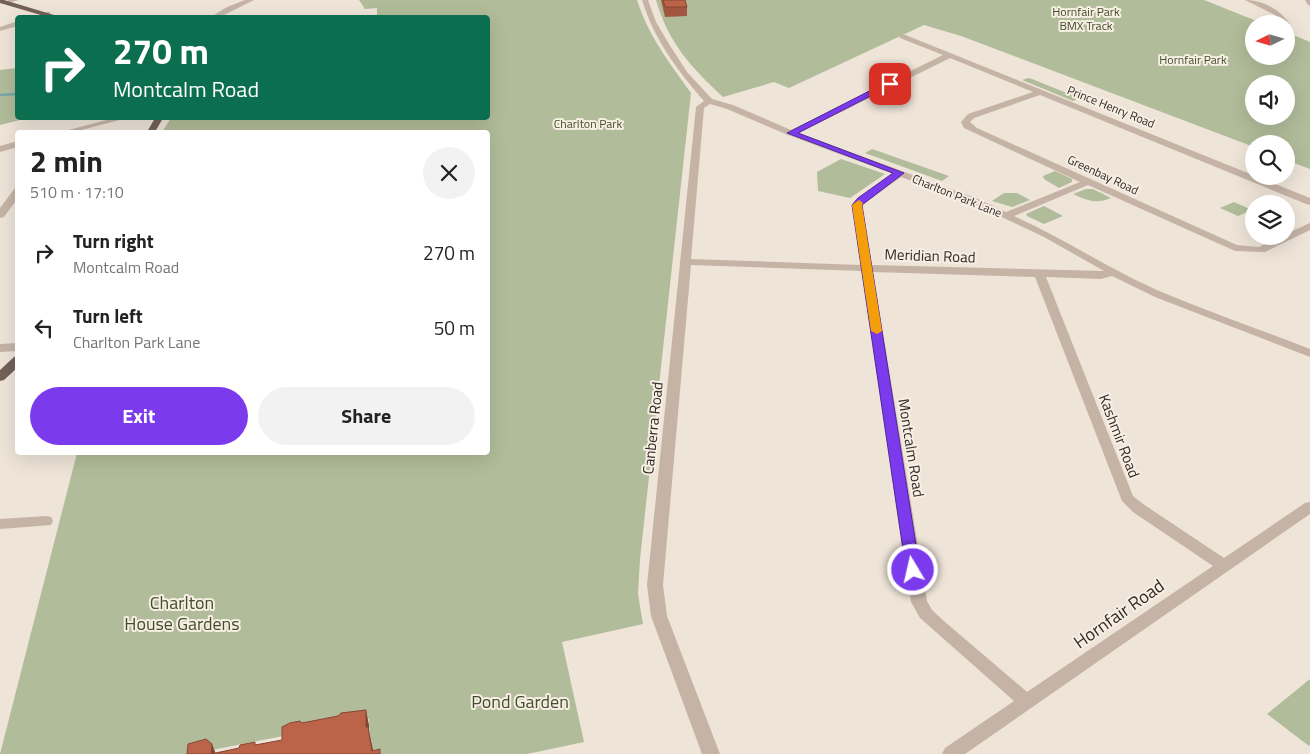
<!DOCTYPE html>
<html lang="en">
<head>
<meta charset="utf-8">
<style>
	body { margin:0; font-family:"Titillium Web",sans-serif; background:#f2f2f2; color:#222; height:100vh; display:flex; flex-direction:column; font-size:19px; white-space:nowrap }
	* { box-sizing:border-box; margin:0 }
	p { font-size:16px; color:#767676 }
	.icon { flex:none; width:28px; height:28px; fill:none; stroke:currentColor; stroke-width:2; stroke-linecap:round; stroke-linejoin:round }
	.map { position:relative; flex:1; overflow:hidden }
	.sheet { position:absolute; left:15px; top:130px; width:475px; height:325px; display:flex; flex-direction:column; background:#fff; border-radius:5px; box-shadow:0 5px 20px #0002 }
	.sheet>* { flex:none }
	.banner { position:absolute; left:15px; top:15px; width:475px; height:105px; border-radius:5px; box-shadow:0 5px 20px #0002; background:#0b6e4f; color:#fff; overflow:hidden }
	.needle { width:32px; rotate:265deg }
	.fabs { position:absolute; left:1245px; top:15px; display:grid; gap:10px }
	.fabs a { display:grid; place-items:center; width:50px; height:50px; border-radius:50%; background:#fff; box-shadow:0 5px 20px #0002; font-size:25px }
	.pin { position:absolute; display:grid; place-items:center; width:42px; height:42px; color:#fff; margin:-21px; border-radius:10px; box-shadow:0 2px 8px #0006 }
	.me { position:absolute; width:55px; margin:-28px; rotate:351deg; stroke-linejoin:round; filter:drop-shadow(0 0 4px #0008) }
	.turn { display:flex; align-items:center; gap:18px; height:105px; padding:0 15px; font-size:22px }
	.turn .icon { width:65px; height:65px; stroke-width:2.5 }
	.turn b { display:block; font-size:35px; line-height:42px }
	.round { display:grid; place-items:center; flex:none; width:52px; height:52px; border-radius:26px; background:#f2f2f2 }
	.overview { display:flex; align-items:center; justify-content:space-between; height:85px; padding:0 15px }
	h1 { font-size:30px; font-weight:700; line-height:38px }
	.button { display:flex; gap:10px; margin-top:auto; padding:10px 15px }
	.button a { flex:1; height:58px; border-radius:30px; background:#7c3aed; color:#fff; font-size:20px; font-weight:700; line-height:58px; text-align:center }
	.button a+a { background:#f2f2f2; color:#222 }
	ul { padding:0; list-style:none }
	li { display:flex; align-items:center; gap:15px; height:75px; padding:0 15px }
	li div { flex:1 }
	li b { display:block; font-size:19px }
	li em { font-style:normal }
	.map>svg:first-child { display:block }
	.green { fill:#b1bc9a; fill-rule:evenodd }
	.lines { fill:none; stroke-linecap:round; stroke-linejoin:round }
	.stream { stroke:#7aa7a9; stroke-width:2.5 }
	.minor { fill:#c5b4a6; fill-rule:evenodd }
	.major { fill:#736158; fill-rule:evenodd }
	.wall { fill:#a2563f }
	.shaded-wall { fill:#844633 }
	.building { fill:#bc6449; stroke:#844633 }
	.route { fill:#7c3aed; stroke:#51269a }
	.slow { fill:#f59e0b }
	.labels { text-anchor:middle; stroke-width:4; stroke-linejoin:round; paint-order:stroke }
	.far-park-label { font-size:12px; fill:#424e2c; stroke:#f7eee4 }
	.far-street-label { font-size:12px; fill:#322a26; stroke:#f7eee4 }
	.street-label { font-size:15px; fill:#322a26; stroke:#f7eee4 }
	.near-park-label { font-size:18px; fill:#424e2c; stroke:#f7eee4 }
	.near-street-label { font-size:18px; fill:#322a26; stroke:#f7eee4 }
</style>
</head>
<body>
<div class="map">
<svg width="1310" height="754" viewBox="0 0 1310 754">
	<rect width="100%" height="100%" fill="#eee4d8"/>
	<path class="green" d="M359,0H637C649,37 669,62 691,93L640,559L638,594L643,624L562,642L584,742L527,754H370L369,719L192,754H0L77,453L488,452V132H162L171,118H488V18L377,17V8L365,9Z
		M656,0H1204L1264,24H1254V56H1286V32L1310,42V169L1286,160V144H1254V147L961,36L924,25L789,88L774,82L723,97C691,67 669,44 656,0ZM1254,84H1286V116H1254Z
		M17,68L18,118H28L0,125V70Z
		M1028,78L1032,79L1079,98L1073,101L1022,80Z
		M872,149L949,176L942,181L865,153Z
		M841,159L885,174L850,198L818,191L817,172Z
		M1055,171L1072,179V182L1059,188L1044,179L1043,176Z
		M1086,189H1093L1111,198C1096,204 1088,201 1073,194Z
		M1004,193H1017L1030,200L1012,207L992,201Z
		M1234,202L1252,210L1238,216L1220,208Z
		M1044,206L1063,216L1044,224L1027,216L1026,214Z
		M1310,679V744L1309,746L1267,714Z"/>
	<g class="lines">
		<path class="stream" d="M0,95L18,94"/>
		<path class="minor" d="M9,0H19L5,4V2Z
			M245,0H254L218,18H209L227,7Z
			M642,0H648L656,22L669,44L687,72L712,99L733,105L791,130L943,55L900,38L899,36L903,34L1310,198V205L1306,204L1040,95L974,118L970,122L977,128L1237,245L1259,247L1281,236H1286V234L1310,223V230L1265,252L1235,251L1088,185L1014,216C1065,239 1112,271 1164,293C1212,313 1261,330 1310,349V357L1155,297L1112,276L1101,279L1046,277L1133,496L1143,504L1224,558L1305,503L1310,502V514L965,754H942L945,748L1014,701L920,618L911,602L862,271L691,265L663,585L667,616L720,754H702L651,616L647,585L696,107L704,101C677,70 654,39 642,0ZM950,58L1033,92L968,114L961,122L964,128L1080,182L1006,212L978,199L799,133ZM710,104L727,109L788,135L893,174L858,198L852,205L861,265L691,259L704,108ZM901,177L972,203L1044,237L1104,271L872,265L862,205ZM873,272L1035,277L1122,501L1133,512L1213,566L1027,692L945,622L932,610L927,601Z
			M1245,0C1263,0 1279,9 1290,24L1286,26V24H1282L1275,15Z
			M1305,0H1310V6L1308,5Z
			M47,12H50V16L32,18Z
			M18,21V26L0,31V27Z
			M114,118H127L74,132H61Z
			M18,141V147L0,152V146Z
			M18,187V198L4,217L0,218V208L15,188Z
			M18,343V351L0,352V344Z
			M46,516L51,517L53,521L51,525L0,529V519Z"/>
		<path class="major" d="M0,0H4L64,18H51L0,3Z
			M155,118H163L155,132H147Z
			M18,356V367L4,380L0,381V370L14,357Z"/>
	</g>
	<path class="wall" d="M661,0H685L687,7V16L665,17Z"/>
	<path class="shaded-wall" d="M366,710L369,725V732L374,754L372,751L366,727Z
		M212,744L216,754H211Z"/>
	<path class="building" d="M663,0H685L687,7H665Z
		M366,710V727H368L372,751L380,749V754H187L188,744L206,739L212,744L211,754L239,748L240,745L255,742V745L282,740V727L290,723L300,721L302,723L338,716L341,713Z"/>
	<path class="route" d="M887,82L894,84L798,133L904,173L862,205L920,570L918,574L913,575L908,574L906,570L852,205L858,198L893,173L787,133Z"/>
	<path class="slow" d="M859,200L863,203L862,205L882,331L877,334L871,331L852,205Z"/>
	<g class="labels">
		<g class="far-park-label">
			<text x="1086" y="16">Hornfair Park<tspan x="1086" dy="14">BMX Track</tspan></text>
			<text x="1193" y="64">Hornfair Park</text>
			<text x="588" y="128">Charlton Park</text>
		</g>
		<g class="far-street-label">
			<text transform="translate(1111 107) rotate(22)" y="4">Prince Henry Road</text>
			<text transform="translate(1103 175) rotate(25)" y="4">Greenbay Road</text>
			<text transform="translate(957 196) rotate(22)" y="4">Charlton Park Lane</text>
		</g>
		<g class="street-label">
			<text transform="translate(930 256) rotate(2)" y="5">Meridian Road</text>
			<text transform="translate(653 428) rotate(-84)" y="5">Canberra Road</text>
			<text transform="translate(1119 436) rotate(69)" y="5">Kashmir Road</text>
			<text transform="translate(911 448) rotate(81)" y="5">Montcalm Road</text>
		</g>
		<g class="near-park-label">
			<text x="182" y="609">Charlton<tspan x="182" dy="21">House Gardens</tspan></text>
			<text x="520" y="708">Pond Garden</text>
		</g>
		<g class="near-street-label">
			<text transform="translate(1119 614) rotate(-35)" y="6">Hornfair Road</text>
		</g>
	</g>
</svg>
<div class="fabs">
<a><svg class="needle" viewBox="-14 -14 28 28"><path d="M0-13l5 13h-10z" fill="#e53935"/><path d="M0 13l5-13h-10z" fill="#767676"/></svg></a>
<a><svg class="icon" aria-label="sound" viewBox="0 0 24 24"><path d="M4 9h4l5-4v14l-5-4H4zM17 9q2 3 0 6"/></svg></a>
<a><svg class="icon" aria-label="search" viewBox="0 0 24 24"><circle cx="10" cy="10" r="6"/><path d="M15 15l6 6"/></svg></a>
<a><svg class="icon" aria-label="layers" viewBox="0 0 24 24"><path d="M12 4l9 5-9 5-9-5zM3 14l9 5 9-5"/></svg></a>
</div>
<div class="pin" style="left:890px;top:84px;background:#d93025"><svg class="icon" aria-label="arrive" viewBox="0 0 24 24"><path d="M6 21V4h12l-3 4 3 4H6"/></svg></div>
<svg class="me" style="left:913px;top:570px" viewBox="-20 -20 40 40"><circle r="17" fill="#7c3aed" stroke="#fff" stroke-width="3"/><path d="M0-11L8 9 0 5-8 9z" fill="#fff"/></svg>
<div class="banner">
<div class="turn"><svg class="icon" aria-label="right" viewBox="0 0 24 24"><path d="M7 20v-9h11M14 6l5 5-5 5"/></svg><div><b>270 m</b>Montcalm Road</div></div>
</div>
<section class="sheet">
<div class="overview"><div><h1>2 min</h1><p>510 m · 17:10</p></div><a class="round"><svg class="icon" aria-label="close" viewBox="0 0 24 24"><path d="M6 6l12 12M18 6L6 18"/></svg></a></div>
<ul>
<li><svg class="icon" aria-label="right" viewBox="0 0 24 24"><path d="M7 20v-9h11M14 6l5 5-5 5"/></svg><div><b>Turn right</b><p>Montcalm Road</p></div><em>270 m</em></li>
<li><svg class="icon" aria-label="left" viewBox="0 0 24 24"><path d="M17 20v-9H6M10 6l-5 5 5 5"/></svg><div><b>Turn left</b><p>Charlton Park Lane</p></div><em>50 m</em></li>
</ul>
<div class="button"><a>Exit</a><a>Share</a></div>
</section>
</div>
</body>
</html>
